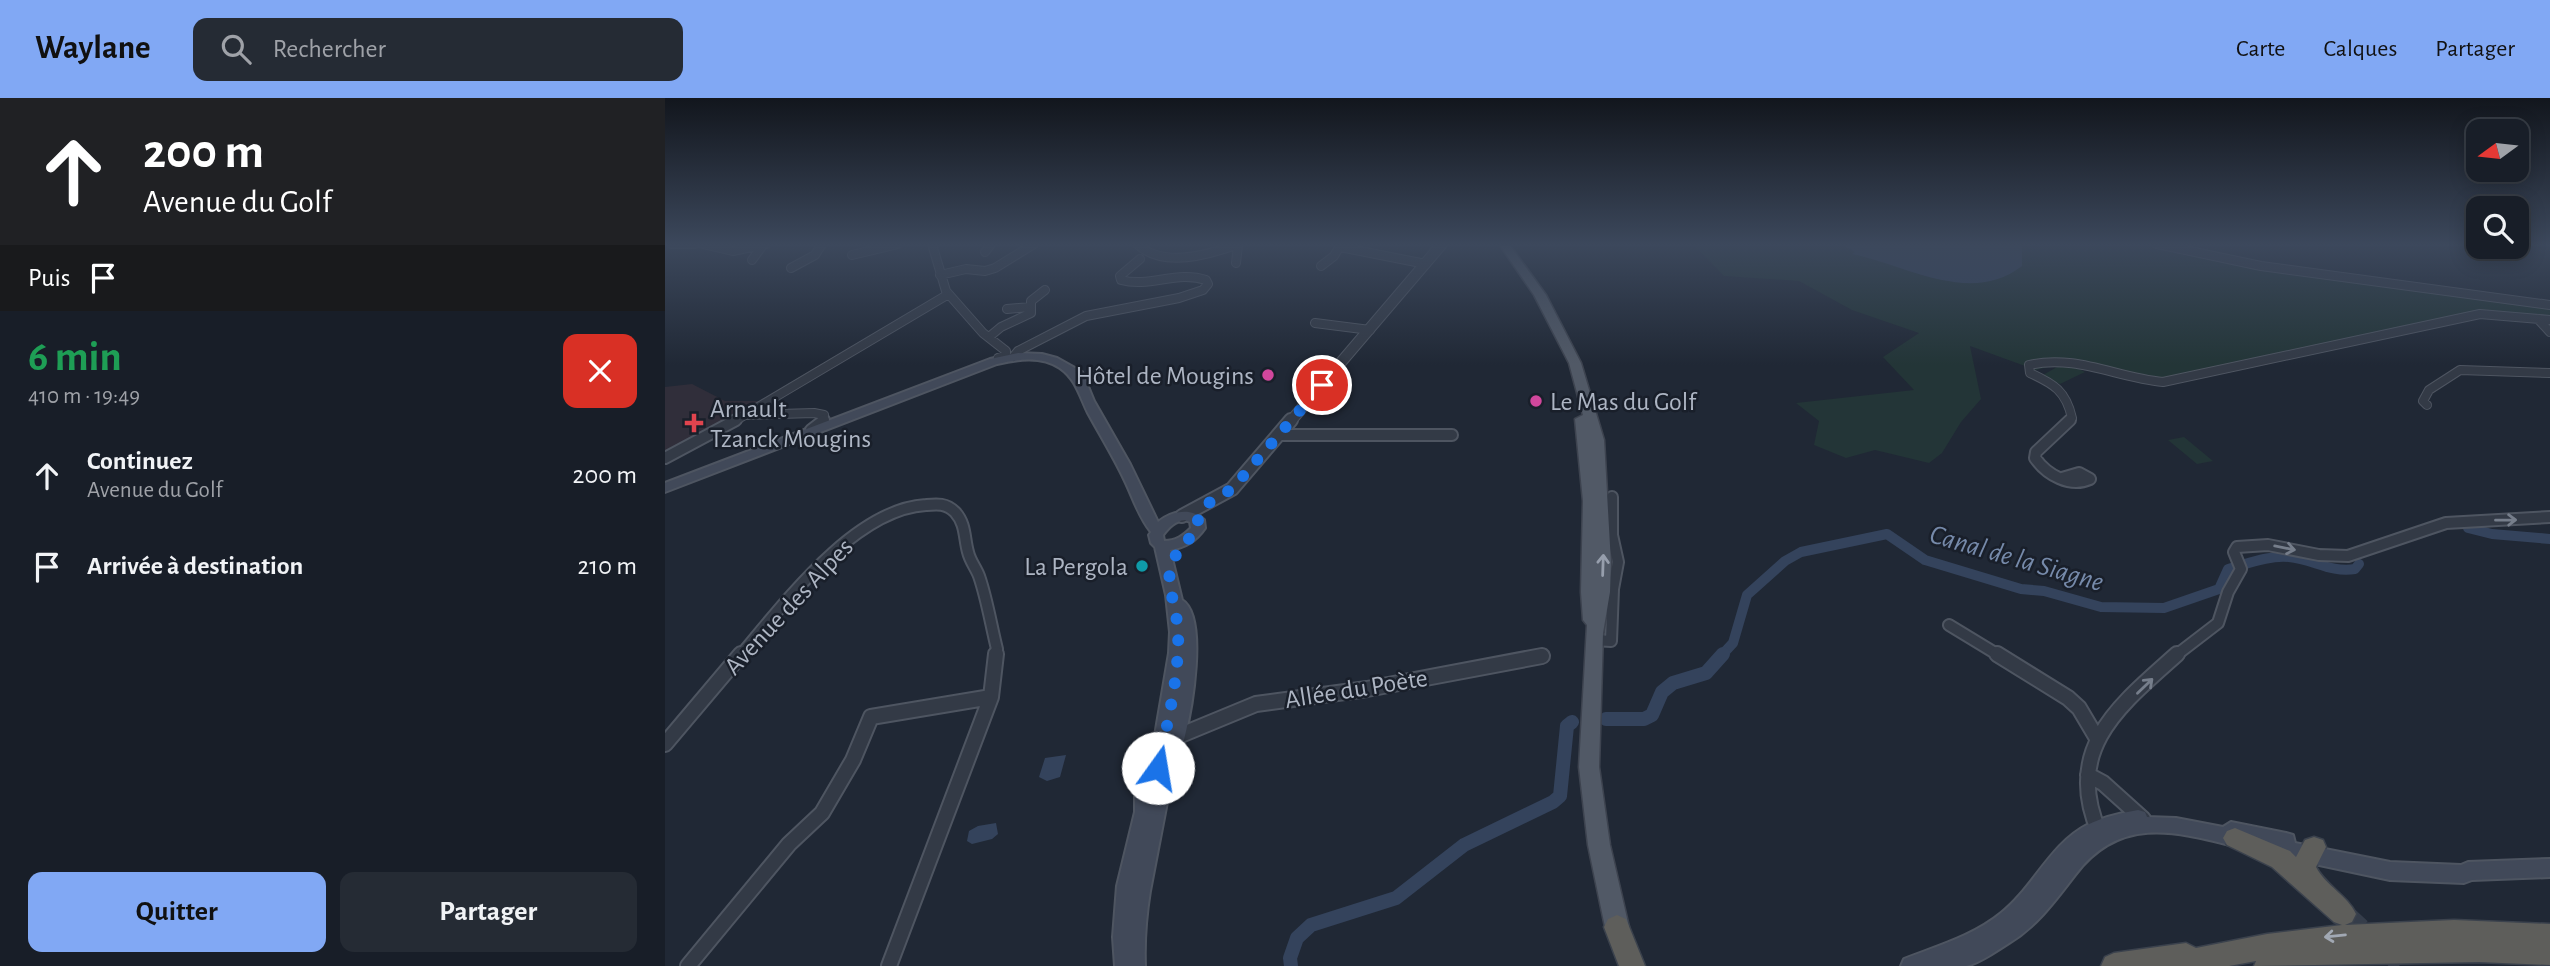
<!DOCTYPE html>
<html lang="fr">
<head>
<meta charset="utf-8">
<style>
	body { margin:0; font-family:"Alegreya Sans",sans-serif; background:#252b34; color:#f1f3f6; height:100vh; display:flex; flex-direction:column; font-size:26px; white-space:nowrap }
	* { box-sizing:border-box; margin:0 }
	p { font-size:23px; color:#9fa2a8 }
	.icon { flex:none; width:38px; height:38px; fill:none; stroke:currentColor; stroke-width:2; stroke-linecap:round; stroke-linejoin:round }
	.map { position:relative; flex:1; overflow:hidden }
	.side { display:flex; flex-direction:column; background:#181e28; width:665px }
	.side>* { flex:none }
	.banner { background:#202124; color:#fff; overflow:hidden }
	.needle { width:46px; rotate:255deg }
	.buttons { position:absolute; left:1801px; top:21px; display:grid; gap:14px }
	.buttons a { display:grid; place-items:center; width:63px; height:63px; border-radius:14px; background:#181e28; box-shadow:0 4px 18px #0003,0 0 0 2px #363c45; font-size:35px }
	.pin { position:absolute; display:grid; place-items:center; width:60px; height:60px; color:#fff; margin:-30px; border:4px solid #fff; border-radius:50%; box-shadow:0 2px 7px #0007 }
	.me { position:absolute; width:77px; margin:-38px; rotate:13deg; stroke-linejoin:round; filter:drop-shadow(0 0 5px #0008) }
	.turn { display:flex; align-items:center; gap:24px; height:147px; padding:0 28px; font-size:32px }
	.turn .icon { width:91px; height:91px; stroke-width:2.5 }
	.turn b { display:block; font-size:49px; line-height:60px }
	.then { display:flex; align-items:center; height:66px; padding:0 28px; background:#0003; gap:14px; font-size:26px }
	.round { display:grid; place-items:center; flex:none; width:74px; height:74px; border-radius:14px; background:#252b34 }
	.headline { display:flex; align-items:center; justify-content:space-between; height:119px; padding:0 28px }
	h1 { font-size:42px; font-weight:700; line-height:52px; color:#1e9e55 }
	.primary-button { display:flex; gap:14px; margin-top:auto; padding:14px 28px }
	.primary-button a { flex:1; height:80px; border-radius:14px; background:#81a8f4; color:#111; font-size:28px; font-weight:700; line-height:80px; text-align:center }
	.primary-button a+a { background:#252b34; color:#f1f3f6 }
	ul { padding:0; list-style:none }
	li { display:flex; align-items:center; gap:21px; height:91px; padding:0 28px }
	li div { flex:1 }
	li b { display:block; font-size:26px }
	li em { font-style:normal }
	header { display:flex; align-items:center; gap:42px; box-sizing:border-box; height:98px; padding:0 35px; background:#81a8f4; color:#111 }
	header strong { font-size:33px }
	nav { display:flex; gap:38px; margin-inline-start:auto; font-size:24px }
	.search { width:490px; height:63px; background:#252b34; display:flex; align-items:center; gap:18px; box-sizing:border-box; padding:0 24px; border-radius:14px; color:#9fa2a8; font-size:26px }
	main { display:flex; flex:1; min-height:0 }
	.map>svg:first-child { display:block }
	.medical { fill:#302e3a }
	.green { fill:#233537 }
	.water { fill:#34435c }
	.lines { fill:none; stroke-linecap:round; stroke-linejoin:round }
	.canal-far1 { stroke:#34435c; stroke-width:10 }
	.canal { stroke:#34435c; stroke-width:14 }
	.trunk-tunnel { stroke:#353d4a; stroke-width:23; stroke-dasharray:23 11; stroke-linecap:butt }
	.minor-far2-casing { stroke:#4e5561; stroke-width:10 }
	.minor-far1-casing { stroke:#4e5561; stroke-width:14 }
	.minor-casing { stroke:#4e5561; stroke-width:18 }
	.tertiary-far1-casing { stroke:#4e5561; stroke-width:12 }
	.tertiary-casing { stroke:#4e5561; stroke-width:16 }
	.secondary-casing { stroke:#4e5561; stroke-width:4 }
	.primary-casing { stroke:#3d434f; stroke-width:3 }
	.trunk-casing { stroke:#3b424d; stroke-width:3 }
	.minor-far2 { stroke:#333a46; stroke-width:8 }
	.minor-far1 { stroke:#333a46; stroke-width:10 }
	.minor { stroke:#333a46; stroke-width:14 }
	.tertiary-far1 { stroke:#333a46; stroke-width:10 }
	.tertiary { stroke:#333a46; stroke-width:12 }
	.secondary { fill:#414959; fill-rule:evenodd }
	.primary { fill:#515966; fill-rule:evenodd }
	.trunk { fill:#5e5e5b; fill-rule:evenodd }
	.oneway { stroke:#767e8b }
	.oneway2 { stroke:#969eac }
	.oneway3 { stroke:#a1a8b3 }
	.route { stroke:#1a73e8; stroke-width:12; stroke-dasharray:0 21.6 }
	.hotel-dot { fill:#d1479c; stroke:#191f2a; stroke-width:2.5 }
	.health-dot { fill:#e0444e; stroke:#191f2a; stroke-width:2.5 }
	.culture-dot { fill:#0f9aa8; stroke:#191f2a; stroke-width:2.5 }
	.labels { text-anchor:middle; stroke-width:5; stroke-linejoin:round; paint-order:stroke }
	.poi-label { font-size:26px; fill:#adb5c3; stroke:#191f2a; text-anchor:end }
	.street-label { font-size:26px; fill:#adb5c3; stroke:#191f2a }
	.water-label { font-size:28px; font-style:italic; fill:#768aaa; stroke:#191f2a }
</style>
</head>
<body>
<header>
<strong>Waylane</strong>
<div class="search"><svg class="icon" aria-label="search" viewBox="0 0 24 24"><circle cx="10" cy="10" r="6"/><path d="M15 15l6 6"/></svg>Rechercher</div>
<nav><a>Carte</a><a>Calques</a><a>Partager</a></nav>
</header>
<main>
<section class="side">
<div class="banner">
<div class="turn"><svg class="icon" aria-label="ahead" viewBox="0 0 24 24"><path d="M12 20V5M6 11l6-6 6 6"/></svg><div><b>200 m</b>Avenue du Golf</div></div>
<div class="then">Puis<svg class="icon" aria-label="arrive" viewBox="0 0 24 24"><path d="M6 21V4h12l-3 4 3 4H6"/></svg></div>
</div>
<div class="headline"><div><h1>6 min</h1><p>410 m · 19:49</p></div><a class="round" style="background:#d93025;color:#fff"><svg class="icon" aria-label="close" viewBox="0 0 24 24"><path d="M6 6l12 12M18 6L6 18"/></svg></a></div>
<ul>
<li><svg class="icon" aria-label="ahead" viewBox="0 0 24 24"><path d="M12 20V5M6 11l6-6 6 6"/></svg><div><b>Continuez</b><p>Avenue du Golf</p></div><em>200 m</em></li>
<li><svg class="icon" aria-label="arrive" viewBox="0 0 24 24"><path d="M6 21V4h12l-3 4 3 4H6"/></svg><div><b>Arrivée à destination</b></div><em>210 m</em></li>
</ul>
<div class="primary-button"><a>Quitter</a><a>Partager</a></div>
</section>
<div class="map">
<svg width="1885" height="868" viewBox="0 0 1885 868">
	<rect width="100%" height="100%" fill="#202835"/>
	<path class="medical" d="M27,286L60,303H95L0,357V289Z"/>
	<path class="green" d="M1028,146H1495L1497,149L1885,208V221L1815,214L1478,285L1404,264L1402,265L1420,274L1395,286L1378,277L1399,265L1371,272L1305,248L1316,301L1296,324L1277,355L1264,365L1210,352L1181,360L1149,347L1154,323L1131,305L1249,292L1218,259L1254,235L1187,212L1134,183L1059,178Z
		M1519,339L1548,363L1532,366L1503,342Z"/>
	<path class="water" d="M1176,146H1357V168C1306,208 1241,167 1187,156L1190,154Z
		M401,657L395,679L382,683L374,679L380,660Z
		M331,725L333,736L327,741L307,746L302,743L304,733L313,728Z"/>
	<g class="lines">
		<path class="canal-far1" d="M1803,430L1827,436L1885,441
			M1056,558L1068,545L1082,497L1120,463L1136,454L1222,436L1260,462L1356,491L1379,493L1436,509L1499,510L1554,491L1563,471C1582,466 1604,457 1624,459C1648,461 1665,475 1690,471L1694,466"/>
		<path class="canal" d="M941,621H979L987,617L997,594L1008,585L1041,575L1058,556
			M626,868L625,860L632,840L646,827L731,800L799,747L888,704L895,698L902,628L907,624"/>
		<path class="trunk-tunnel" d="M1678,816L1734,868"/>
		<g class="minor-far2-casing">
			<path id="minor-far2" d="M6,146H30
				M38,146L68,153L101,146
				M267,146L281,193L318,235L341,253V257L333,260
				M472,146C497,170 544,157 573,146
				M1492,146L1596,168L1885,207
				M675,149L761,166
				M320,154L326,146
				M187,157L233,146
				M87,162L98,147
				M571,165L573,147
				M656,168L669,158L676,146
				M126,170L150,157L157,146
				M275,177L301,171L320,173L330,170L369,146
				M342,211L365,209
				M1873,221L1885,234
				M650,225L705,232
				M324,239L336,229L366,215V203L380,192
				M348,259L353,253L421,218L514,200L538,192L543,186L541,182C512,172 485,190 456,182L455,178L475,161
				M1762,307L1758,303L1764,292L1795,272L1885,275
				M81,317L149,315L159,317L158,324
				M68,324L282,197
				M1403,324L1407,320C1401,293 1389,286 1365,275L1364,267C1411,256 1452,280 1498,284L1815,216L1885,222"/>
		</g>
		<g class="minor-far1-casing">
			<path id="minor-far1" d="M146,332L159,322
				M615,337H787
				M0,360L71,322
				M1397,380L1414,375L1425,381C1405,390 1382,377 1370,360L1371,354L1405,322
				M1284,527L1335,558
				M929,542L946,543L948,491L953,464L947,437V399
				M75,558C119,506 189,411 261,407C272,406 281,405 290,414C301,426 299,440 303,454C305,463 311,470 314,478C322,501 326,527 332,551L331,558
				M1510,558L1553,525L1563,494L1576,471L1569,454L1572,449L1603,447L1654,457L1683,458L1781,425L1885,419"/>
		</g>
		<g class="minor-casing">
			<path id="minor" d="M1332,556L1403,600L1414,610L1433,642
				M511,639L591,606L702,591L877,558
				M0,646L76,556
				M1423,677L1438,685L1478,721
				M1434,734C1398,650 1455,607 1512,556
				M23,868L124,746L157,715L188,662L206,619L326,599
				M224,868L326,599L331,556"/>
		</g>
		<g class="tertiary-far1-casing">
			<path id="tertiary-far1" d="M625,324L777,146"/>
		</g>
		<g class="tertiary-casing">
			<path id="tertiary" d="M517,418L567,391L626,322"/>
		</g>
		<g class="secondary-casing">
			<path id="secondary" d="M353,255L377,256L392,260L417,274L429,303L465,366L493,424C507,413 526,409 539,422L540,430C531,443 521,449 505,452L517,502C544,519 526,615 519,642C516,654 510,665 507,678C500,716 492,755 485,793C481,818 479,843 480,868H450L448,839L452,788L470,714V687L485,667L504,555L505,534L501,497L490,449L486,445L484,437L486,434C473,418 468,399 459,381C448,358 435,337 423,315C415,299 411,281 395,270C376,258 353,261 332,266L0,394V385L325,261ZM520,422L525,424L526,430C518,438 511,443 499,443L498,437C504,429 510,423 520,422Z
				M1473,712L1480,714L1482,719L1511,720L1558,729L1566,724L1621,735L1628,737L1630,745L1725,764L1796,767L1803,764L1885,761V779L1807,782L1799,785L1725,782L1607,757L1600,755L1598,747L1586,744L1584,748L1577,750C1513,734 1456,716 1410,777C1390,803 1372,828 1344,845C1331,853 1315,865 1301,868C1285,868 1254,868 1236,868L1239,861C1272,848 1308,838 1336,815C1368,790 1385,746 1422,727C1438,719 1456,715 1473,712Z"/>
		</g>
		<g class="primary-casing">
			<path id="primary" d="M834,146H844L881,197L916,265L939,342L946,465L945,494L938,535L934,669L945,747L964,829L960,837L952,840L944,837L940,829L923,747L914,669L922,527L918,522L916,494L918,403L910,321L918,317L904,265L869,197Z"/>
		</g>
		<g class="trunk-casing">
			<path id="trunk" d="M1570,730L1625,753L1631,759L1640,742L1649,739L1658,742L1661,749L1651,769C1661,788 1682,797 1691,816L1687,824L1680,827L1789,822L1885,826V867L1814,864L1589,868L1591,863L1564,868H1436L1440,859L1449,855L1521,845L1531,850L1602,836L1677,827L1669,824L1607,769L1562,747L1558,740L1562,733Z
				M952,817L961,821L980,868H954L939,829L943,821Z"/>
		</g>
		<use href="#minor-far2" class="minor-far2"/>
		<use href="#minor-far1" class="minor-far1"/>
		<use href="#minor" class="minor"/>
		<use href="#tertiary-far1" class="tertiary-far1"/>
		<use href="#tertiary" class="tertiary"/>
		<use href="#secondary" class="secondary"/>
		<use href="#primary" class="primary"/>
		<use href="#trunk" class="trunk"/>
	</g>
	<defs><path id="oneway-shaft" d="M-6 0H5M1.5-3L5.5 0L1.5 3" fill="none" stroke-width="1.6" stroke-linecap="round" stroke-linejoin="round" transform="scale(1.75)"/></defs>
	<g class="oneway">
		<use href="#oneway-shaft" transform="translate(1841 422) rotate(-1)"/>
		<use href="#oneway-shaft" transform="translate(1620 450) rotate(11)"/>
		<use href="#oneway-shaft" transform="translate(1480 588) rotate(-44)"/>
	</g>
	<use class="oneway2" href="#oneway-shaft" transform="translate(938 467) rotate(-88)"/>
	<use class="oneway3" href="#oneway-shaft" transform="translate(1670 838) rotate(174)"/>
	<linearGradient id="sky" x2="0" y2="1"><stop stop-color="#12161d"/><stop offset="0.55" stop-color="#3c485c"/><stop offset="1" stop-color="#3c485c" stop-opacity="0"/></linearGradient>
	<rect width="1885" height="267" fill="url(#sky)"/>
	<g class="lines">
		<path class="route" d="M493,670C502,626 515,577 513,531C512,517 502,484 505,473C509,455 519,445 531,434L533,422L542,406L567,391L657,287"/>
	</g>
	<g class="hotel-dot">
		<circle cx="603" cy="277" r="7"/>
		<circle cx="871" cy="303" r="7"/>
	</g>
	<path class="health-dot" d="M25.5 314.5h7v7h7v7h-7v7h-7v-7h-7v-7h7z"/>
	<circle class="culture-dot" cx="477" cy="468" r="7"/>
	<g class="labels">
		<g class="poi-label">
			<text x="589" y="286">Hôtel de Mougins</text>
			<text x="885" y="312" text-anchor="start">Le Mas du Golf</text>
			<text x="45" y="319" text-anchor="start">Arnault<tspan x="45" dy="30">Tzanck Mougins</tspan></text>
			<text x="463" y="477">La Pergola</text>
		</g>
		<g class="street-label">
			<text transform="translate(123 508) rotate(-47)" y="9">Avenue des Alpes</text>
			<text transform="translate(691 590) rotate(-9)" y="9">Allée du Poète</text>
		</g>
		<g class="water-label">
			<text transform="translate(1352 459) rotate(16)" y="10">Canal de la Siagne</text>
		</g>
	</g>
</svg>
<div class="buttons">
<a><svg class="needle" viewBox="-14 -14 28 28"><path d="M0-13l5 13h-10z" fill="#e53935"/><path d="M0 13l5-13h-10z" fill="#9fa2a8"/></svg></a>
<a><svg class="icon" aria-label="search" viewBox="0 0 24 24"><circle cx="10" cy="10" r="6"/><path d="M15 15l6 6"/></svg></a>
</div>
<div class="pin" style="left:657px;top:287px;background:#d93025"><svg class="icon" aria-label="arrive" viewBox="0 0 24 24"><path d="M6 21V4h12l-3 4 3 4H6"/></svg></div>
<svg class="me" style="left:493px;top:670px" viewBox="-20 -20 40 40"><circle r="19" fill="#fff"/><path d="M0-13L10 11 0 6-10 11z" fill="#1a73e8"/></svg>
</div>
</main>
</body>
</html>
